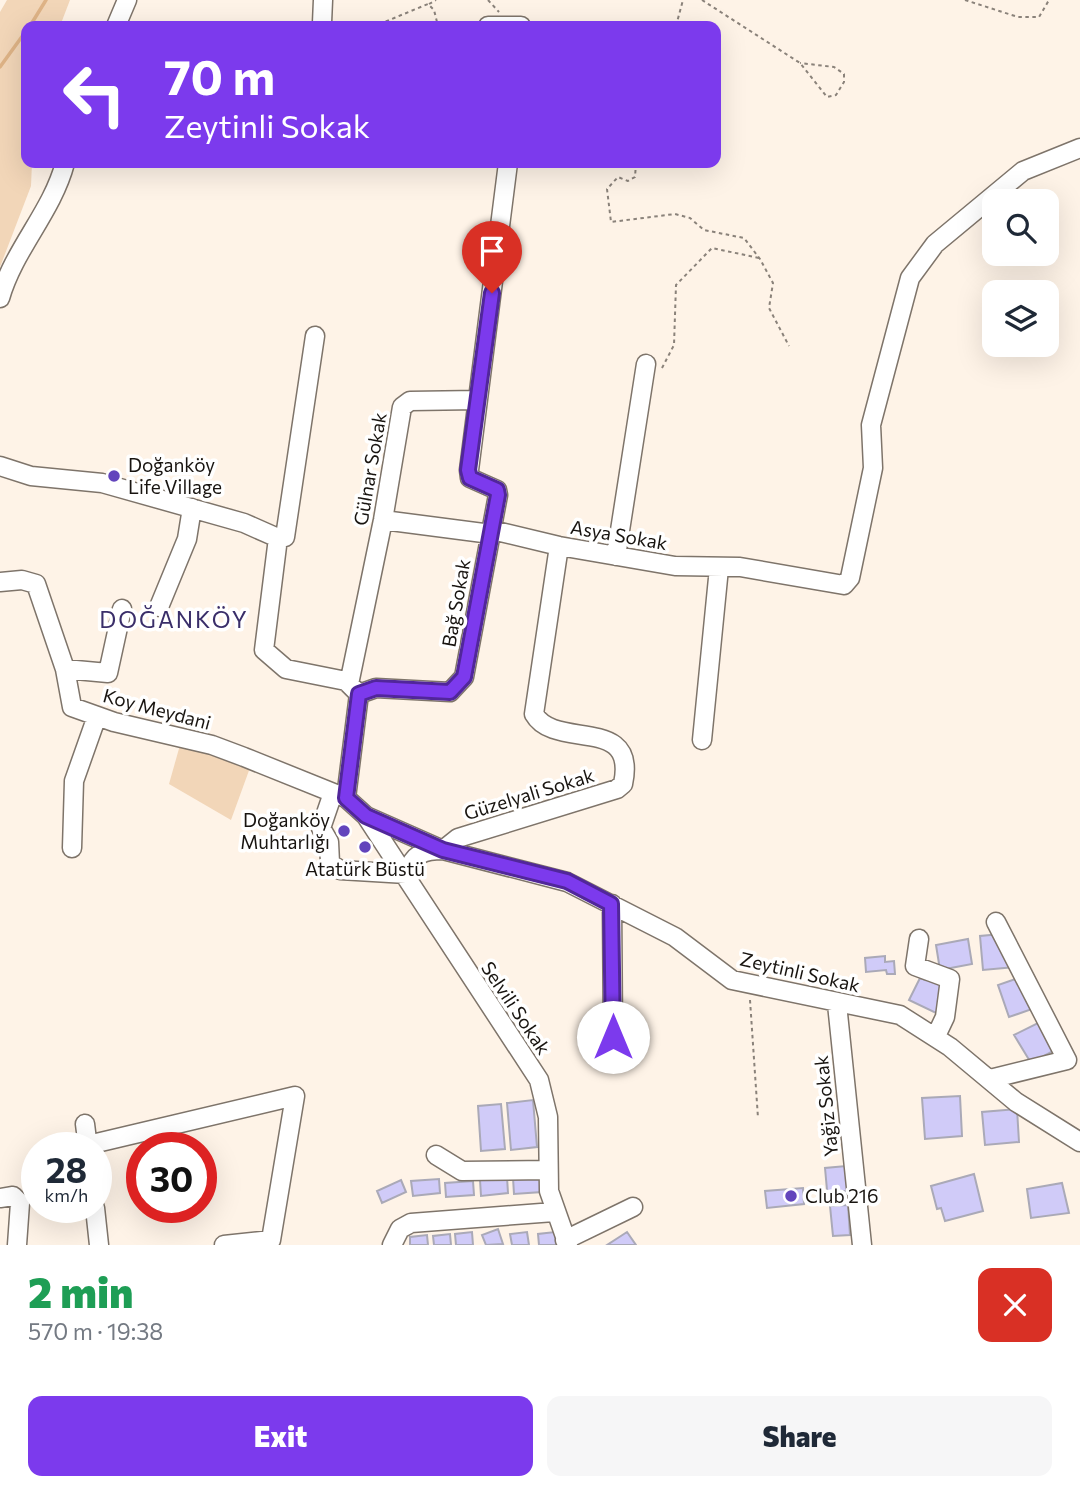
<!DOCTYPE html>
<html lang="en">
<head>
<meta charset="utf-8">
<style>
	body { margin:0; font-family:Commissioner,sans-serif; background:#f6f6f7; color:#1f2937; height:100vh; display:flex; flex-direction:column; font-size:26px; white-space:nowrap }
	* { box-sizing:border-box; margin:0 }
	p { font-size:23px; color:#747a83 }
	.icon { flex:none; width:38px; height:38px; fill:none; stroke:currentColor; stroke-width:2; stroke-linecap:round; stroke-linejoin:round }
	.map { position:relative; height:1245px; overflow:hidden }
	.details { display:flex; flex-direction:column; background:#fff; flex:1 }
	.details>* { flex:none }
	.guide { position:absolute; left:21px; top:21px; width:700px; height:147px; border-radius:14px; box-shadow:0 7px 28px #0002; background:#7c3aed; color:#fff; overflow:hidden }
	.tools { position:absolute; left:982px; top:189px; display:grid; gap:14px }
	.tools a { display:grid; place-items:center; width:77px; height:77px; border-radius:14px; background:#fff; box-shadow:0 7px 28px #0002; font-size:35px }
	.speed { position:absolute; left:21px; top:1132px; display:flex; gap:14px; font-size:35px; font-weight:700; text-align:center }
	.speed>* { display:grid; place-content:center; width:91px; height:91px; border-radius:50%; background:#fff; box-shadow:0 7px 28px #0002; line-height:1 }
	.speed small { font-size:18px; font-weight:400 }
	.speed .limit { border:10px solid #d22; background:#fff; color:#111 }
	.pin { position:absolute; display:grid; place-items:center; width:60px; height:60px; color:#fff; margin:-72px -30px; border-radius:50% 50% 50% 0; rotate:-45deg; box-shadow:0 0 7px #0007 }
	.pin .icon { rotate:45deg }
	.me { position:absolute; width:77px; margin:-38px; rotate:0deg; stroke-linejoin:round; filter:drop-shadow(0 0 5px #0008) }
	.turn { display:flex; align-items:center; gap:24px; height:147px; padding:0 28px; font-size:32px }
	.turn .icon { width:91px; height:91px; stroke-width:2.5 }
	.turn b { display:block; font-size:49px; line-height:60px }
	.round { display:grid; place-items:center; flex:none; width:74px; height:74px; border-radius:14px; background:#f6f6f7 }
	.overview { display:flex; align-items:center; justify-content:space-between; height:119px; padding:0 28px }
	h1 { font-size:42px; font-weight:800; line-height:52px; color:#1e9e55 }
	.action { display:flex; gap:14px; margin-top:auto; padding:14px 28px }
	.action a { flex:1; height:80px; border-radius:14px; background:#7c3aed; color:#fff; font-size:28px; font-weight:800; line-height:80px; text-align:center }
	.action a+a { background:#f6f6f7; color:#1f2937 }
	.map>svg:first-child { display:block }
	.green { fill:#f2d6b8 }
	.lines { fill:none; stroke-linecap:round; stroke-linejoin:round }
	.stream { stroke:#deb386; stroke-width:3.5 }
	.building { fill:#d0cbf8; stroke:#aaa9b7; stroke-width:2 }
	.minor-casing { stroke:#7e746a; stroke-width:21 }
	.path { stroke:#8a827a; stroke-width:2; stroke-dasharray:3.5 3.5; stroke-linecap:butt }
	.minor { stroke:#fff; stroke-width:18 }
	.route-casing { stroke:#51269a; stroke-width:18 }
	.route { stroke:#7c3aed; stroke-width:12 }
	.poi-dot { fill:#6244bc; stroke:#fff; stroke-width:2.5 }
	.labels { text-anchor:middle; stroke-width:7; stroke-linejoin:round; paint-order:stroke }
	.poi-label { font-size:19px; fill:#181410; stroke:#fff; text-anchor:start }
	.street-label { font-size:19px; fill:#181410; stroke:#fff }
	.quarter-label { font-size:23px; letter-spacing:2px; fill:#3a2e69; stroke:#fff }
</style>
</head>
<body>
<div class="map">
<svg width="1080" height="1245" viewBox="0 0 1080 1245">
	<rect width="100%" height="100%" fill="#fef3e7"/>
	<path class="green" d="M7,0H70L60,26H26V163H32L31,186L0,267V12Z
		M180,745L251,765L231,820L169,784Z"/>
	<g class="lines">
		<path class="stream" d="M30,26L46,0
			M0,67L26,31"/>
	</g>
	<path class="building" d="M1012,933L1015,967L983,970L980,936Z
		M968,939L972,964L940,970L936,945Z
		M885,956V962L894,961L895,974H887L886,970L866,972L865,958Z
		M927,975L949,985L936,1013L909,1000L920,978L925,980Z
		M1024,976L1035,1008L1009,1017L998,985Z
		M1040,1022L1057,1049L1031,1063L1014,1035Z
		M960,1096L962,1136L925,1139L922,1098Z
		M533,1100L537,1147L511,1150L507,1103Z
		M501,1104L505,1149L481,1151L478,1106Z
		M1017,1109L1019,1142L985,1145L982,1112Z
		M846,1166L849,1191H844L845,1199L828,1201L825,1168Z
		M974,1174L983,1211L945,1221L941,1208L937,1209L931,1186Z
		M540,1176L542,1192L514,1194L513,1178Z
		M507,1177L508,1193L481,1196L480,1180Z
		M439,1179L440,1193L413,1196L411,1181Z
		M401,1180L406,1192L382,1203L377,1191Z
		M473,1181L474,1195L446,1197L445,1183Z
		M1062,1183L1069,1213L1031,1218L1027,1189Z
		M803,1188L804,1204L767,1208L765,1191Z
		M848,1205L850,1235L833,1236L830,1206Z
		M498,1229L503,1244L486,1245L482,1235Z
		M472,1232L473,1245H456L455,1234Z
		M527,1232L529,1245H512L510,1234Z
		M555,1232L556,1245H539L538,1234Z
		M627,1232L636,1245H607Z
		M450,1234L451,1245H434L433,1236Z
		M427,1235L428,1245H410V1237Z"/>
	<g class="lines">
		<g class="minor-casing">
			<path id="minor" d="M322,23L323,0
				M116,26L127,0
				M488,26H521
				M0,298C14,249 52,212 65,163
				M315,336L285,537L278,538L264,650L286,669L346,681L359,694
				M0,466L31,476L102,483L244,523L278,538
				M383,520L491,534
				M492,530L559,546L675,566L740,567L844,585L850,578L873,468L871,425L910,278L935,244L1023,171L1080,148
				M616,556L646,364
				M0,582L22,580L36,584L65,669L72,707L114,722L212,745L244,757L346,798L366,816L443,850L567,882L675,937L732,980L900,1015L950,1047L1016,1102L1080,1142
				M159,607L187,539L192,508
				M65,669L108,673L122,609
				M349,684L383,520L402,407L410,401L478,400
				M359,694L376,688L450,692L464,677L498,495L497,490L470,478L469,470L508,163
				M702,740L719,568
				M333,793L321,828L329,842L330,863L340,870L406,874C414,854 422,850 443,850L458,838L617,789L623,784C638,714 555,751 534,714L559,546
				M346,798L359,694
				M366,816L539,1080L548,1117L549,1191L568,1245
				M72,848L74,781L97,716
				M612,904L613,1037
				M919,939L915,966L950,979L945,1017L936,1036
				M837,1004L862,1245
				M990,1079L1067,1060L996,922
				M85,1124L88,1148
				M88,1145L295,1096L271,1240
				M436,1155L462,1171L548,1170
				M0,1198L13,1196L20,1203L17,1245
				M95,1208L99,1245
				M565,1240L633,1207
				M224,1245L271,1240
				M392,1245L400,1229L411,1223L554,1212"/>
		</g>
		<path class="path" d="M488,0L499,12
			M702,0L800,63L827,97L836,95L844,82V74L834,67L800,63
			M965,0L1018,17H1039L1049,0
			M429,4L436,0
			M337,23H382L428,4L434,10L438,26
			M676,26L683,0
			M636,163L635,177L628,181L618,177L607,189L611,222L675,214L690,218L704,230L744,238L760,259L773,283L769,308L789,346
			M662,368L674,345L676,285L712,248L759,258
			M750,1000L758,1118"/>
		<use href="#minor" class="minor"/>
	</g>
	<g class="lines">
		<g class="route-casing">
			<path id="route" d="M492,293L468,470L470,478L497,490L498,495L464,677L450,692L376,688L359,694L346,798L366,816L443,850L567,881L611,904L613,1037"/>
		</g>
		<use href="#route" class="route"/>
	</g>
	<g class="poi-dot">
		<circle cx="114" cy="476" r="7"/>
		<circle cx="344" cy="831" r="7"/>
		<circle cx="365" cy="847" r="7"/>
		<circle cx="791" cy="1196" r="7"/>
	</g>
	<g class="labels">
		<g class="poi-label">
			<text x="128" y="472">Doğanköy<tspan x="128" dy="22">Life Village</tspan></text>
			<text x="330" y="827" text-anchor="end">Doğanköy<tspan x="330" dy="22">Muhtarlığı</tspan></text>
			<text x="365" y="876" text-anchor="middle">Atatürk Büstü</text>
			<text x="805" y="1203">Club 216</text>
		</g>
		<g class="street-label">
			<text transform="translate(370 469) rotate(-80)" y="7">Gülnar Sokak</text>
			<text transform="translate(619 535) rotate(10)" y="7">Asya Sokak</text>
			<text transform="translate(456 603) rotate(-80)" y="7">Bağ Sokak</text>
			<text transform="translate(157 709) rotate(15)" y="7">Koy Meydani</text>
			<text transform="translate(529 794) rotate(-17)" y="7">Güzelyali Sokak</text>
			<text transform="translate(800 972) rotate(13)" y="7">Zeytinli Sokak</text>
			<text transform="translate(516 1008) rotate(56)" y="7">Selvili Sokak</text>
			<text transform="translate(826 1106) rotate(-96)" y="7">Yağiz Sokak</text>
		</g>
		<g class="quarter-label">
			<text x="174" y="628">DOĞANKÖY</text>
		</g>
	</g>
</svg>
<div class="tools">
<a><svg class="icon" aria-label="search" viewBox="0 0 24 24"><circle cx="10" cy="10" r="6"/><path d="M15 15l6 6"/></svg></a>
<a><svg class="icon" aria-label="layers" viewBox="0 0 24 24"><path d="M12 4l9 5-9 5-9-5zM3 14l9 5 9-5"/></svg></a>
</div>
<div class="speed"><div>28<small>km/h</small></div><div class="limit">30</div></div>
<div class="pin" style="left:492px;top:293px;background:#d93025"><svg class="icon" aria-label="arrive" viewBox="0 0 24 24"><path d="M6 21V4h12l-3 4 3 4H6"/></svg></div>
<svg class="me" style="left:613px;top:1037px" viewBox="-20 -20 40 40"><circle r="19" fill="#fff"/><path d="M0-13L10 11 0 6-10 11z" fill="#7c3aed"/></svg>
<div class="guide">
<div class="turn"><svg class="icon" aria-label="left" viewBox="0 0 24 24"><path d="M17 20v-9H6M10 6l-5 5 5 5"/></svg><div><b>70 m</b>Zeytinli Sokak</div></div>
</div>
</div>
<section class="details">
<div class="overview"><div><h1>2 min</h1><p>570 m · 19:38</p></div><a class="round" style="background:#d93025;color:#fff"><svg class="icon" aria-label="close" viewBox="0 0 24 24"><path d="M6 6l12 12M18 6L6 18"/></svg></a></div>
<div class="action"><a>Exit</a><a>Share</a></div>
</section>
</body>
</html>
